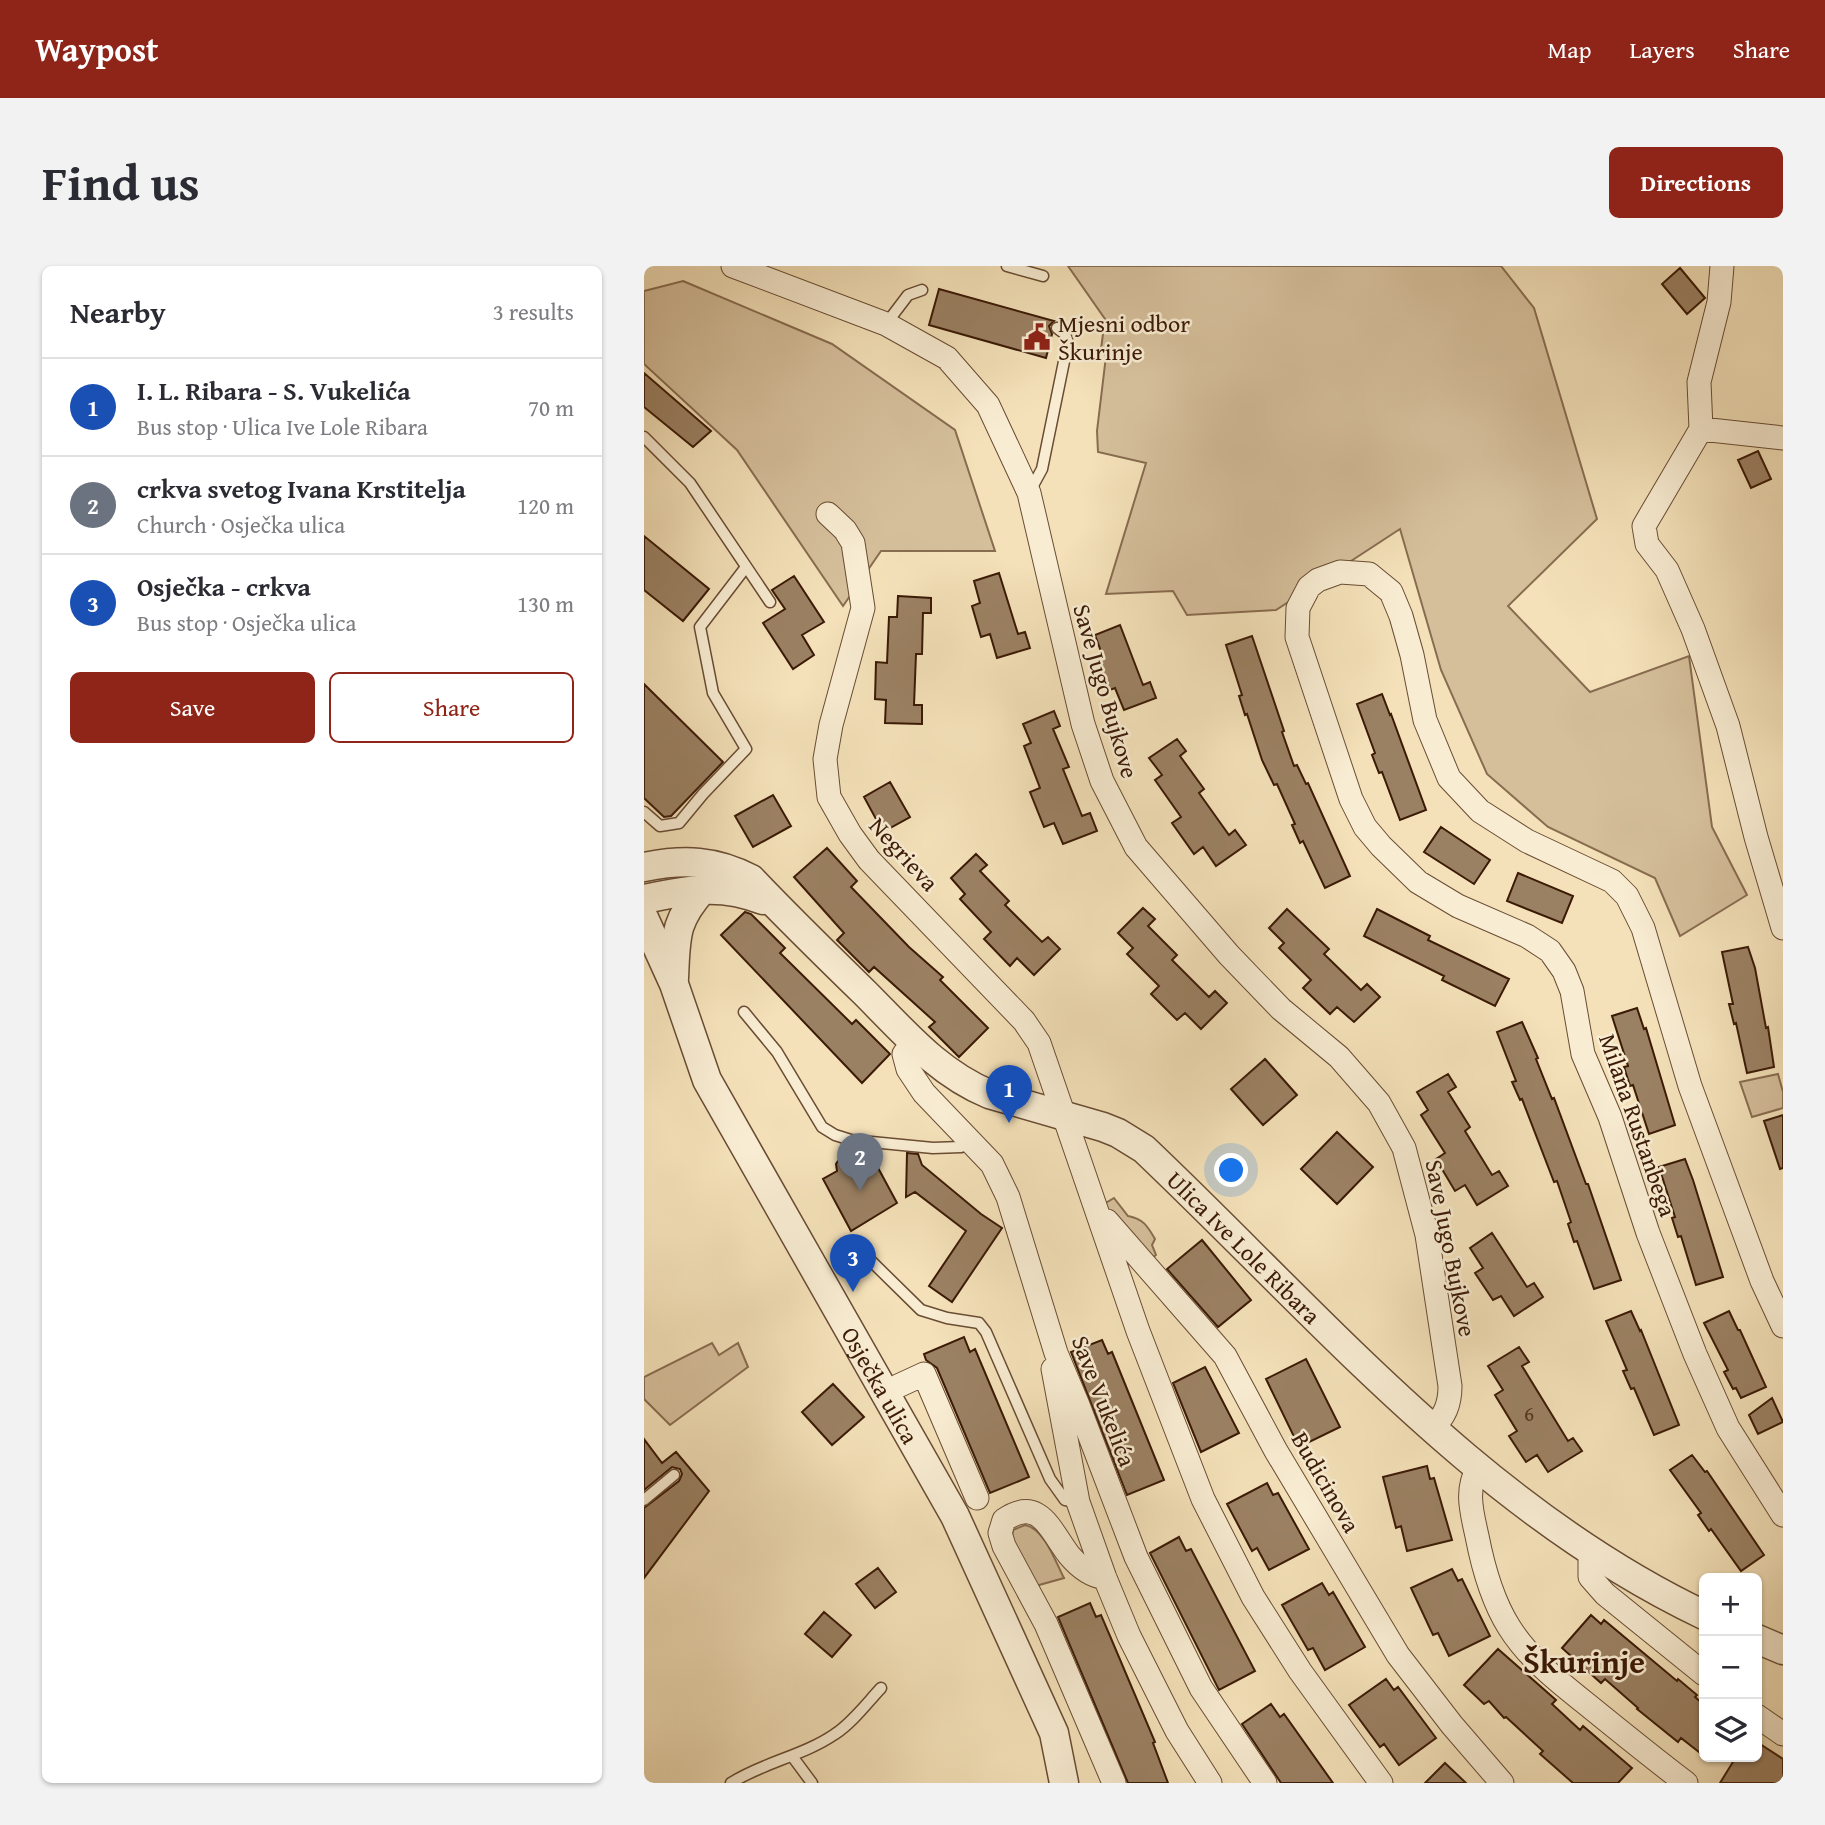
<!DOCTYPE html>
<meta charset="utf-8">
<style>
:root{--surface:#fff;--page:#f2f2f3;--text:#2b2b33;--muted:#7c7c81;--line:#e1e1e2;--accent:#8f2418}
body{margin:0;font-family:"Gentium Book Plus",serif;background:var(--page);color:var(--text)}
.controls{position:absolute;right:21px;bottom:21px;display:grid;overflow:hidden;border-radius:10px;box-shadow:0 2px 5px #0004}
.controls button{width:63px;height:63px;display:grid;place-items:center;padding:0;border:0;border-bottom:2px solid var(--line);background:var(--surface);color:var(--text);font:35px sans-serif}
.you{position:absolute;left:588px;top:905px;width:24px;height:24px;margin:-18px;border:5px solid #fff;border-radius:50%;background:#1a73e8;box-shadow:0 0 0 10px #1a73e833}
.badge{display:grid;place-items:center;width:46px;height:46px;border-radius:50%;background:var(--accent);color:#fff;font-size:23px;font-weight:700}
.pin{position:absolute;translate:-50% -58px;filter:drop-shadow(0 2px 4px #0008)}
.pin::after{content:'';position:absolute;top:37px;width:24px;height:21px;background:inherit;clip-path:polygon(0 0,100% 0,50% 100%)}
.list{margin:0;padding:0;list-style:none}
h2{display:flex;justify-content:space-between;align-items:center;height:91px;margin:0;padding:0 28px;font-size:30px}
h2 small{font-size:23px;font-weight:400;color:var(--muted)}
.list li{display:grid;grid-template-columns:46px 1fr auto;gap:21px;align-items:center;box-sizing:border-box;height:98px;padding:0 28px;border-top:2px solid var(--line)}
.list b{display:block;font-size:26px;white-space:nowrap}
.list p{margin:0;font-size:23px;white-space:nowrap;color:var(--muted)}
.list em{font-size:23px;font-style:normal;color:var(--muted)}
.actions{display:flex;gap:14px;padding:21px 28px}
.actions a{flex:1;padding:16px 0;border:2px solid var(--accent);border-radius:10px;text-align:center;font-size:24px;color:var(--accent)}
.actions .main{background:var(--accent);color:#fff}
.icon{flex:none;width:38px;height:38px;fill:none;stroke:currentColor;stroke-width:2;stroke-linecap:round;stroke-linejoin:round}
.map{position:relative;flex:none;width:1139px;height:1517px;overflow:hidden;border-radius:10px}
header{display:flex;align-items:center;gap:42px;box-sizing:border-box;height:98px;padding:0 35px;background:var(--accent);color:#fff}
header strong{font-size:33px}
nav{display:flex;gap:38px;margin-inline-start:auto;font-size:24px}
.intro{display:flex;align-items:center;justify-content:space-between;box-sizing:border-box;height:168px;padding:0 42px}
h1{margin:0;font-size:49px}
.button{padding:18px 32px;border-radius:10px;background:var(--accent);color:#fff;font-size:24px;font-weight:700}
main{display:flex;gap:42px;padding:0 42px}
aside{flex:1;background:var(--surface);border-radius:10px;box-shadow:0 2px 5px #0004}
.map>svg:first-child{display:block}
.green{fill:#d5bf9b;stroke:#886c50;stroke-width:2}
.building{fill:#9b8163;stroke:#3b1a06;stroke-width:2}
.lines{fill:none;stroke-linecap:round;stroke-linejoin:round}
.service-casing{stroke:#694c33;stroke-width:13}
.minor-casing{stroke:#694c33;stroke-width:25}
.tertiary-casing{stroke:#694c33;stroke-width:31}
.service{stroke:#f8ecd2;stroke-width:10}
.minor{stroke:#f8ecd2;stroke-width:23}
.tertiary{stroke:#f8ecd2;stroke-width:28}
.labels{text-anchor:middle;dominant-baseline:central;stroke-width:5;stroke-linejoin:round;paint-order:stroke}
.number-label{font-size:21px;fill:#53341d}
.poi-label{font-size:24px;fill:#3b1a06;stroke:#f8ecd2;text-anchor:start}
.street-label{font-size:24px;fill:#3b1a06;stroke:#f8ecd2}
.district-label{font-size:32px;font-weight:bold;fill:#3b1a06;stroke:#f8ecd2}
</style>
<header>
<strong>Waypost</strong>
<nav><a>Map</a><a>Layers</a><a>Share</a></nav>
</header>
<div class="intro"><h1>Find us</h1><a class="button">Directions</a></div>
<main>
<aside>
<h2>Nearby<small>3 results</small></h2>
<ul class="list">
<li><span class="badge" style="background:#1a4fb4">1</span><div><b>I. L. Ribara - S. Vukelića</b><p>Bus stop · Ulica Ive Lole Ribara</p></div><em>70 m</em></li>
<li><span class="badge" style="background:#6b7280">2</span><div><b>crkva svetog Ivana Krstitelja</b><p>Church · Osječka ulica</p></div><em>120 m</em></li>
<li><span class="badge" style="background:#1a4fb4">3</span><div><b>Osječka - crkva</b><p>Bus stop · Osječka ulica</p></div><em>130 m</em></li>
</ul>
<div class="actions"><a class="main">Save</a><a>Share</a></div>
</aside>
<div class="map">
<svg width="1139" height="1517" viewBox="0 0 1139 1517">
<rect width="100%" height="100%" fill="#f4e1b9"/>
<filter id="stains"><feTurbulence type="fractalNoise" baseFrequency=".00286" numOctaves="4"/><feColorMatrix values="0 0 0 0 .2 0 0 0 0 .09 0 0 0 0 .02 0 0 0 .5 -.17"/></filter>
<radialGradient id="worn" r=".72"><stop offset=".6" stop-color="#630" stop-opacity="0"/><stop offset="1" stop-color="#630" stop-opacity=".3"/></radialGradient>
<path class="green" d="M 424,0 L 857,0 L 890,42 L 953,253 L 864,340 L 946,426 L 1045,390 L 1068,561 L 1103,629 L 1036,670 L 1011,612 L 904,561 L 843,508 L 797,404 L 756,263 L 632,344 L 543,349 L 529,325 L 462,328 L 502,197 L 454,186 L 453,165 L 462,90 L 457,83 L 461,53 Z
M 39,15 L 188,78 L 311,164 L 351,285 L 237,285 L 199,340 L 93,184 L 0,98 L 0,25 Z
M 1134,808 L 1139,826 L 1139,842 L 1108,851 L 1096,816 Z
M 470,932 L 484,950 C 499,953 503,959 511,973 L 508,979 L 512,989 L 503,996 L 460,938 Z
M 68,1077 L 75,1089 L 94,1077 L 104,1101 L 26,1159 L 0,1133 L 0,1111 Z
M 381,1259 C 400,1262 412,1297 420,1312 L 388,1321 L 368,1270 L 369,1264 Z"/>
<path class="building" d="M 1036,2 L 1061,32 L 1043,48 L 1018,18 Z
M 295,23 L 410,55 L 405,60 L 408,68 L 402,92 L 285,59 Z
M 0,107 L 67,165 L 49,181 L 0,141 Z
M 1114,185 L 1127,213 L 1107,222 L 1094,194 Z
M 0,270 L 65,323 L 39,355 L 0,324 Z
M 355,307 L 374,368 L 381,366 L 386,382 L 353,392 L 346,368 L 337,371 L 328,340 L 336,337 L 330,315 Z
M 150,310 L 180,356 L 158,369 L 170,389 L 149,403 L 119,357 L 141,343 L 128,324 Z
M 254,330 L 287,332 L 287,347 L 279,347 L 278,388 L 272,388 L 270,439 L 278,439 L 278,458 L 241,457 L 242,434 L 231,433 L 232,396 L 243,397 L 245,351 L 253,351 Z
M 476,359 L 499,419 L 506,416 L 512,432 L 480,444 L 471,422 L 463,425 L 451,394 L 459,391 L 451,369 Z
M 608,370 L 640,465 L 638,466 L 650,500 L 653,499 L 662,518 L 664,517 L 706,610 L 681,622 L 659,575 L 656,577 L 648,559 L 651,558 L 633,518 L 630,519 L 618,494 L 603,448 L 601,449 L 595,430 L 598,429 L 582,379 Z
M 0,418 L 79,496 L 27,550 L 20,551 L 0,532 Z
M 738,428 L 746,449 L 747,448 L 782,544 L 756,554 L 738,506 L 735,507 L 728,489 L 731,487 L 713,438 Z
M 410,445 L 416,460 L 409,463 L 425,501 L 419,503 L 438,550 L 446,547 L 453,565 L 419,578 L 410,557 L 400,561 L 386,526 L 396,522 L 380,480 L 387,477 L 379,458 Z
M 533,473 L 542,485 L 536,490 L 560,523 L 555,527 L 585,569 L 591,564 L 602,579 L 572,600 L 559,581 L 550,588 L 528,557 L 537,551 L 511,514 L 518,509 L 505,492 Z
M 246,516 L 266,551 L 239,566 L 220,531 Z
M 129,529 L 147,560 L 109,581 L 91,550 Z
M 797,561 L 846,594 L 830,618 L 780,586 Z
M 183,582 L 213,615 L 207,621 L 265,681 L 299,711 L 296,714 L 344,762 L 315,791 L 285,761 L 291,756 L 230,701 L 225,706 L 193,674 L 200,667 L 150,611 Z
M 332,588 L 343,599 L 336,605 L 365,635 L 361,639 L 398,676 L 404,671 L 416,683 L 390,709 L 373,692 L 366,700 L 340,673 L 347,666 L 316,633 L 321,628 L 307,612 Z
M 874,607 L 929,630 L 918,657 L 863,635 Z
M 499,642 L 511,653 L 504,660 L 533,689 L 528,694 L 565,731 L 571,725 L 583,737 L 557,763 L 541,747 L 533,754 L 507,728 L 515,720 L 483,688 L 489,682 L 474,667 Z
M 643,643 L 685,683 L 680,688 L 717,724 L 723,718 L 736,731 L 710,756 L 693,741 L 686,748 L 659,722 L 667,714 L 635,682 L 640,677 L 625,662 Z
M 733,643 L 786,670 L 784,674 L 865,713 L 851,740 L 798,714 L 800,710 L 720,670 Z
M 101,646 L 107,648 L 141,682 L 136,687 L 208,758 L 212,754 L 246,788 L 218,817 L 77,669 Z
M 1104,681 L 1111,702 L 1122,762 L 1124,761 L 1130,801 L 1103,807 L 1092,757 L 1090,758 L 1085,738 L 1089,738 L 1078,686 Z
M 993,742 L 1000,763 L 1002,762 L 1031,859 L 1005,868 L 989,819 L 986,820 L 980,801 L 984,800 L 968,750 Z
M 878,756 L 894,792 L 892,793 L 908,833 L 910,832 L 942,918 L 944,918 L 977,1014 L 950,1023 L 933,975 L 930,976 L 924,958 L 927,956 L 913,915 L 910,916 L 878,833 L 876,834 L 868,816 L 872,815 L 853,766 Z
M 621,793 L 653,829 L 619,859 L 587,823 Z
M 804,808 L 812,821 L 804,826 L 826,861 L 821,865 L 848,909 L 855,905 L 864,920 L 833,939 L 821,919 L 811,925 L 792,893 L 801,887 L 777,849 L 784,844 L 773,826 Z
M 1139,849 L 1139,902 L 1136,903 L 1120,855 Z
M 693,866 L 729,901 L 693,938 L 657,903 Z
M 226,887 L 253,937 L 207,965 L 179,913 L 193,905 L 192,898 L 196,892 L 203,889 L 221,890 Z
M 263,887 L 274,888 L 278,899 L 337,948 L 358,962 L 308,1036 L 285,1020 L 322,965 L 271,926 L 262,931 Z
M 1041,893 L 1049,914 L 1079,1011 L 1052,1019 L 1037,970 L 1034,971 L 1028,952 L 1031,951 L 1015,901 Z
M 848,967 L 883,1021 L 890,1017 L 899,1031 L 870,1050 L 857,1030 L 849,1034 L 831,1007 L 839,1002 L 826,982 Z
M 558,974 L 607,1034 L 574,1061 L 523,1003 Z
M 987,1045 L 996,1065 L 997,1064 L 1035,1159 L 1010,1169 L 990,1122 L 987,1123 L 979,1105 L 983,1104 L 962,1055 Z
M 1085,1045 L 1094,1064 L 1096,1064 L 1122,1121 L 1097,1132 L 1092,1122 L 1089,1123 L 1080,1106 L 1084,1104 L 1060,1057 Z
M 320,1071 L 326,1086 L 331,1083 L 385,1211 L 346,1227 L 293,1102 L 282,1094 L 280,1088 Z
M 458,1074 L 464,1088 L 468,1086 L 520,1214 L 483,1229 L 427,1086 Z
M 875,1081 L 885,1096 L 878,1100 L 924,1175 L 929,1172 L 938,1185 L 904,1206 L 893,1189 L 882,1196 L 865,1170 L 873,1165 L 851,1129 L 859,1124 L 844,1100 Z
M 662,1093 L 696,1161 L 655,1181 L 622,1113 Z
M 561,1101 L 595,1167 L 557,1186 L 529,1117 Z
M 189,1118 L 220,1151 L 188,1179 L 158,1146 Z
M 1128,1132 L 1139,1156 L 1114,1168 L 1105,1149 Z
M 0,1173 L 18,1197 L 32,1186 L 65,1225 L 0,1312 L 0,1242 L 35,1215 L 38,1208 L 36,1203 L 28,1201 L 0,1224 Z
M 1048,1189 L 1061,1206 L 1063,1205 L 1120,1289 L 1097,1305 L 1067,1263 L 1065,1265 L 1054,1249 L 1057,1247 L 1026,1204 Z
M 783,1200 L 786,1213 L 790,1212 L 808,1274 L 763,1285 L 757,1260 L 752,1262 L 739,1211 Z
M 623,1217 L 629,1229 L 634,1227 L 665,1283 L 625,1304 L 613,1282 L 608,1285 L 583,1238 Z
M 535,1271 L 542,1285 L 547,1283 L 611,1405 L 575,1424 L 506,1287 Z
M 234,1302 L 252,1326 L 231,1342 L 212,1318 Z
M 808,1303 L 814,1315 L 818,1313 L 846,1370 L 805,1390 L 794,1367 L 789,1369 L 767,1322 Z
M 678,1317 L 685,1329 L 689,1326 L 721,1381 L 681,1404 L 669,1382 L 664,1384 L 638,1339 Z
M 446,1337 L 452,1351 L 457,1349 L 466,1370 L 511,1476 L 509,1477 L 524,1517 L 484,1517 L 414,1351 Z
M 180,1346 L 207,1369 L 188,1391 L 161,1368 Z
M 947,1349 L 957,1358 L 960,1354 L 1033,1415 L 1034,1413 L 1053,1429 L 1051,1431 L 1060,1439 L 1060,1490 L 1037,1472 L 1034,1476 L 993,1443 L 994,1442 L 961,1413 L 957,1417 L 918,1382 Z
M 854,1383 L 912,1434 L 908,1438 L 936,1464 L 939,1460 L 988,1502 L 974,1517 L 929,1517 L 896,1488 L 899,1485 L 862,1451 L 860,1452 L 845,1435 L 840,1438 L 820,1419 Z
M 742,1413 L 750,1424 L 754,1421 L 792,1472 L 755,1499 L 740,1478 L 736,1481 L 705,1439 Z
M 627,1438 L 636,1451 L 640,1448 L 689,1517 L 637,1517 L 598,1458 Z
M 1113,1476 L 1139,1493 L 1139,1517 L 1076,1517 L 1092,1491 L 1113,1491 Z
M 801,1497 L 822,1517 L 781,1517 Z"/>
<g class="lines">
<defs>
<path id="service" d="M 363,0 L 399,10
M 242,58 L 264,29 L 278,24
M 0,171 L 46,217 L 126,336
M 386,225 L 398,203 L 424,76 L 421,68 L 413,62
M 0,546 L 16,560 L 35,557 L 59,528 L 102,483 L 69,427 L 56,361 L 102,301
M 100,746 L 133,786 L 178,861 L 191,869 L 207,874 L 289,882 L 317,881 L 328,876
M 221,989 L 277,1044 L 303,1052 L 335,1057 L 342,1066 L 406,1213 L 421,1234 L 434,1236
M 0,1234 L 30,1209
M 148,1490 L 168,1517
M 87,1517 C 120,1496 159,1490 191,1468 C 208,1457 223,1437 237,1422"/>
<path id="minor" d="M 89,0 L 242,58 L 303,92 L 344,139 L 385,227 L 439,458 L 458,515 L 492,581 L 585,689 L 637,743 L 695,791 L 735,837 L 760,882 L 783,969 L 806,1120 C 806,1138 801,1151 787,1163
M 1057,163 L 1055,116 L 1075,36 L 1078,0
M 1139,172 L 1057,163 L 1000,260 L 1003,278 L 1023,304 L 1049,363 L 1084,460 L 1112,571 L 1139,662
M 184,248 L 201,264 L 209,277 L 219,342 L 187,459 L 181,493 L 185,531 L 206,568 L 225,594 L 380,755 L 395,777 L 494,1065 L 559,1233 L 609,1331 L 656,1405 L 737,1517
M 269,777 L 260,788 L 264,803 L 280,827 L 348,898 L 364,931 L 412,1087 L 434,1139 L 492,1291 L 557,1422 L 621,1517
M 463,955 L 581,1090 L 632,1185 L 754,1389 L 808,1459 L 858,1517
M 1139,1060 L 1118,1015 L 1046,820 L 999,662 L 983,630 L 968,615 L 883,575 L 836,545 L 805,512 L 781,454 L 768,389 L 757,350 L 747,326 L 725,308 L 696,306 L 674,314 L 665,321 L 654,342 L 653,371 L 707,533 L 721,561 L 737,580 L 774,616 L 814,640 L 883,670 L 906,685 L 920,705 L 928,725 L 939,788 L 966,851 L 1004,967 L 1051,1088 L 1084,1162 L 1139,1249
M 409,1103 L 434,1236 L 461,1312 L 485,1370 L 533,1465 L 566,1517
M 254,1120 L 280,1108 L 333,1232
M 834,1202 C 821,1224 828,1247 833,1270 C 839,1301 848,1334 865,1361 C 885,1393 915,1416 945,1440 C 977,1466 1009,1492 1042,1517
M 951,1287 L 946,1294 L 946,1311 L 961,1328 L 1060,1408
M 461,1312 C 447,1310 435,1301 425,1289 C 407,1266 396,1229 360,1254 L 356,1267 L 360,1280 L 402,1358 L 470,1517
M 1113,1450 L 1139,1468"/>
<g id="tertiary">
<path id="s1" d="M 0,601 C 40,593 71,594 107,613 C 144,652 183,690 221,727 C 260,766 294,807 345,828 L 459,861 L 474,867 L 500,883 C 676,1050 837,1243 1060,1349"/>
<path d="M 0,633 C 44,624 76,617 119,634"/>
<path id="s2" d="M 0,652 L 30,718 L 63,814 L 311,1250 L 410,1467 L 420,1517"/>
<path d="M 30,712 C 32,671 30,655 59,623"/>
<path d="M 1113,1373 L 1139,1384"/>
</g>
</defs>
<use href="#service" class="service-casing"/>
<use href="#minor" class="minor-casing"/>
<use href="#tertiary" class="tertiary-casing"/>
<use href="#service" class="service"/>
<use href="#minor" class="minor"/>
<use href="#tertiary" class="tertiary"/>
</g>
<defs>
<symbol id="civic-bare" viewBox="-9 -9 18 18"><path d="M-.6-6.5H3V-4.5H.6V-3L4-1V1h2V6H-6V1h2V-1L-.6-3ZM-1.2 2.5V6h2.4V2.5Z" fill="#8f2418" stroke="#f8ecd2" stroke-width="2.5" paint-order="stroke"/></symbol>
</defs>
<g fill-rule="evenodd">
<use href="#civic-bare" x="374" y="52" width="38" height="38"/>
</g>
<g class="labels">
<g class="number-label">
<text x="885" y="1147">6</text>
</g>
<g class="poi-label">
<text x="414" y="57">Mjesni odbor<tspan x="414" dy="28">Škurinje</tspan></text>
</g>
<g class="street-label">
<text transform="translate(462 425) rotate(74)">Save Jugo Bujkove</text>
<text transform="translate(260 588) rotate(48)">Negrieva</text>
<text transform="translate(994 859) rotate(71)">Milana Rustanbega</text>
<text stroke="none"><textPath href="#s1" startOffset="738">Ulica Ive Lole Ribara</textPath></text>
<text transform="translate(807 982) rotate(79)">Save Jugo Bujkove</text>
<text stroke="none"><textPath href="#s2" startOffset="525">Osječka ulica</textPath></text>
<text transform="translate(460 1135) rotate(69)">Save Vukelića</text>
<text transform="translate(682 1216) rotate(60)">Budicinova</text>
</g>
<g class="district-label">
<text x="940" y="1395">Škurinje</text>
</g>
</g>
<rect width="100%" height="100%" filter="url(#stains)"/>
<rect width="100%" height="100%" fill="url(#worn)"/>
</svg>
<div class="controls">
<button>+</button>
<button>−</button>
<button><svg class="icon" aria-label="layers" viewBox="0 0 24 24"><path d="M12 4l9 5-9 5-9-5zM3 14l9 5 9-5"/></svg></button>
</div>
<div class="you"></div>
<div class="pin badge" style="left:365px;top:857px;background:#1a4fb4">1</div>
<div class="pin badge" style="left:216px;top:925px;background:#6b7280">2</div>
<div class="pin badge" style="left:209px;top:1026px;background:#1a4fb4">3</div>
</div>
</main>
